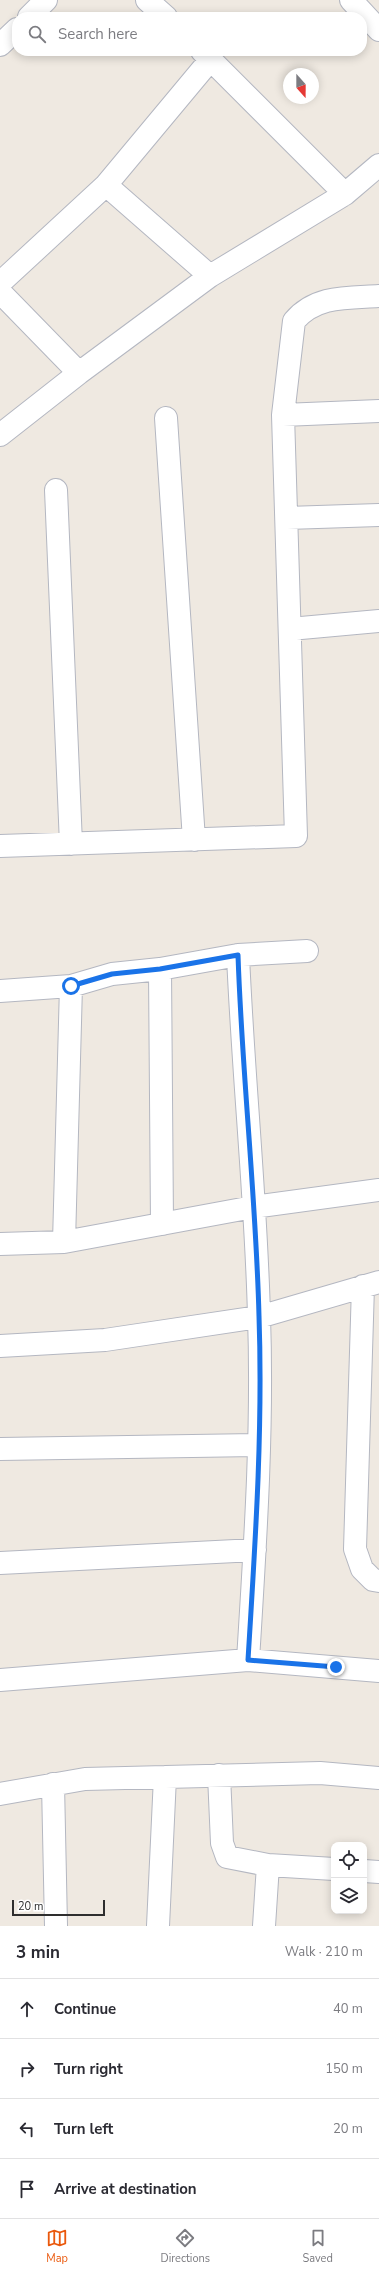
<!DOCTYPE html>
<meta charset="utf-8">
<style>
:root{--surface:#fff;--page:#f7f7f7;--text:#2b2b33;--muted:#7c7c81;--line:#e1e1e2;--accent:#ea580c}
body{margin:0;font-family:"Nunito Sans",sans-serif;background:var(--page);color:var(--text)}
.controls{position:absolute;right:12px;bottom:12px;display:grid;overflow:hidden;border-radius:8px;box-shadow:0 2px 10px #0003}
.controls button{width:36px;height:36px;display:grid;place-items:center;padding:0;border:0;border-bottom:1px solid var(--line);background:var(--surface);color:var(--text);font:20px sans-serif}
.compass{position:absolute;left:283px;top:68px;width:36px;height:36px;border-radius:50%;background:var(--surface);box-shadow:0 2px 10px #0003;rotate:159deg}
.scale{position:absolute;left:12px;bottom:10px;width:93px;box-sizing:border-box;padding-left:4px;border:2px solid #2e2e2e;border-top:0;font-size:11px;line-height:14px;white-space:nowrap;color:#2e2e2e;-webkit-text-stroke:3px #fff;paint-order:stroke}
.stop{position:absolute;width:12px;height:12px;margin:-9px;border:3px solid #1a73e8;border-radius:50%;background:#fff}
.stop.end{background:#1a73e8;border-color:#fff;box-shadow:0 1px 4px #0008}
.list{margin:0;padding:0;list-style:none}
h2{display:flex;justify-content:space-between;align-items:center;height:52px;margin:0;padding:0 16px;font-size:17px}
h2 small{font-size:13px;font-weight:400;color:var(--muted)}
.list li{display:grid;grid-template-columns:26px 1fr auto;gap:12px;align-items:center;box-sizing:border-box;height:60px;padding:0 16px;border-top:1px solid var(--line)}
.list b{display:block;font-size:15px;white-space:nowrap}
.list em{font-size:13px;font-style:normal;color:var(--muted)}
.icon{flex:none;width:22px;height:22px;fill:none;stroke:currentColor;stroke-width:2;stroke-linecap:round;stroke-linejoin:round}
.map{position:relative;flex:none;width:379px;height:1926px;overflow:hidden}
.search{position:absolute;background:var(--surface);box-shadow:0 2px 10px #0003;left:12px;right:12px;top:12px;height:44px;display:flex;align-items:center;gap:10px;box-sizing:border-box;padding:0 14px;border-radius:16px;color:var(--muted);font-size:15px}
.sheet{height:292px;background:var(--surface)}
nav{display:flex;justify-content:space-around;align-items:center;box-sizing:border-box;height:56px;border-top:1px solid var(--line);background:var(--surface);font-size:11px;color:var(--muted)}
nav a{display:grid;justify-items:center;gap:2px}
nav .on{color:var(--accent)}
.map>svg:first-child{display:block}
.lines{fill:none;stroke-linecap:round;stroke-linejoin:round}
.street-casing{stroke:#b4b7c1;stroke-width:24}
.street{stroke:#fff;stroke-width:22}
.route{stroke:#1a73e8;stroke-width:5}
</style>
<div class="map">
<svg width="379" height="1926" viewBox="0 0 379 1926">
<rect width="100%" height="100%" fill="#efe9e1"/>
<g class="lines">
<defs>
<path id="street" d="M 147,0 L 166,17
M 351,0 L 379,30
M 29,17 L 46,0
M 0,45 L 17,29
M 202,51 L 345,194
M 106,185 L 210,276
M 0,283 L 106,185 L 211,59
M 0,292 L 79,373
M 283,415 L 379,411
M 166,418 L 194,840
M 0,435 L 79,373 L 210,276 L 345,194 L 379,165
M 56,490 L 71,844
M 287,518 L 379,515
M 290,629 L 379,621
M 0,846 L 296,836 L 283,415 L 294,321 C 316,295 348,298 379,296
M 238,955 C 243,1075 256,1196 259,1316 C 263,1431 255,1546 248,1660
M 160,969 L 162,1224
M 0,991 L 71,986 L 112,974 L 160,969 L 238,955 L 307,951
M 64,1242 L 71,986
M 0,1244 L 64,1242 L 253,1207 L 379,1190
M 363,1286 L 355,1549 L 362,1569 L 373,1580 L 379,1581
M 0,1346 L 105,1340 L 259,1317 L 379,1282
M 0,1449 L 259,1445
M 0,1563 L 255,1550
M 0,1680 L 248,1660 L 379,1671
M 219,1775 L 222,1843 L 227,1857 L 268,1865 L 334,1869
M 53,1784 L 56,1926
M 0,1794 L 85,1779 L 320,1773 L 379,1778
M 364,1871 L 379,1872
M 158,1926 L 165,1777
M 264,1926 L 268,1865"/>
</defs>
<use href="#street" class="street-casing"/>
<use href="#street" class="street"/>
</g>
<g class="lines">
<path class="route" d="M 71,986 L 112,974 L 160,969 L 238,955 C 242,1075 256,1196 259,1316 C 263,1431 255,1546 248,1660 L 336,1667"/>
</g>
</svg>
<div class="controls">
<button><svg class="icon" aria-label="locate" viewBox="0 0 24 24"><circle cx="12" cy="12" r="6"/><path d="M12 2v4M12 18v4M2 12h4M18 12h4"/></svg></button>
<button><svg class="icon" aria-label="layers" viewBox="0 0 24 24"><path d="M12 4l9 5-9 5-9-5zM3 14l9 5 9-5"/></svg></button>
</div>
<svg class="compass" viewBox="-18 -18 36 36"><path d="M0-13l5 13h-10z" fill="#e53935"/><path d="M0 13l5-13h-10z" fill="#7c7c81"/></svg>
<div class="scale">20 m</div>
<div class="stop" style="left:71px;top:986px"></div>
<div class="stop end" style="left:336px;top:1667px"></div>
<div class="search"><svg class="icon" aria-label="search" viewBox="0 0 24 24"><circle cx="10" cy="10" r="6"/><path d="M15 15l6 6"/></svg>Search here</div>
</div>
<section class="sheet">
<h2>3 min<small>Walk · 210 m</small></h2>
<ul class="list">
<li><svg class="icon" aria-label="ahead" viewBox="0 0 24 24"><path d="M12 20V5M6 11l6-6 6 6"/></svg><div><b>Continue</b></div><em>40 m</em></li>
<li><svg class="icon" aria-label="right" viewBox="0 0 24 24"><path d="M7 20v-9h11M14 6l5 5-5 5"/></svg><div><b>Turn right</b></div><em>150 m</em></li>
<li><svg class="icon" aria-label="left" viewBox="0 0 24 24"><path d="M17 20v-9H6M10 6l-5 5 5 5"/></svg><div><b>Turn left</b></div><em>20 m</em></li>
<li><svg class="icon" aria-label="arrive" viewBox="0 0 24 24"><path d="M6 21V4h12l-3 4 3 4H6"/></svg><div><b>Arrive at destination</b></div></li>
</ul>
</section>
<nav>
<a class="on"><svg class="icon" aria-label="map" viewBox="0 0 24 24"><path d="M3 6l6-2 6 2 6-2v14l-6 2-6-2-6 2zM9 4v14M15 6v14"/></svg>Map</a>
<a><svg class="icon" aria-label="directions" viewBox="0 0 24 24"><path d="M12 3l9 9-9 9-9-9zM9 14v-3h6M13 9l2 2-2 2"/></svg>Directions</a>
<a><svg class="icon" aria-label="saved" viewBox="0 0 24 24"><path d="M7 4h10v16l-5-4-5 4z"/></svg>Saved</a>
</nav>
